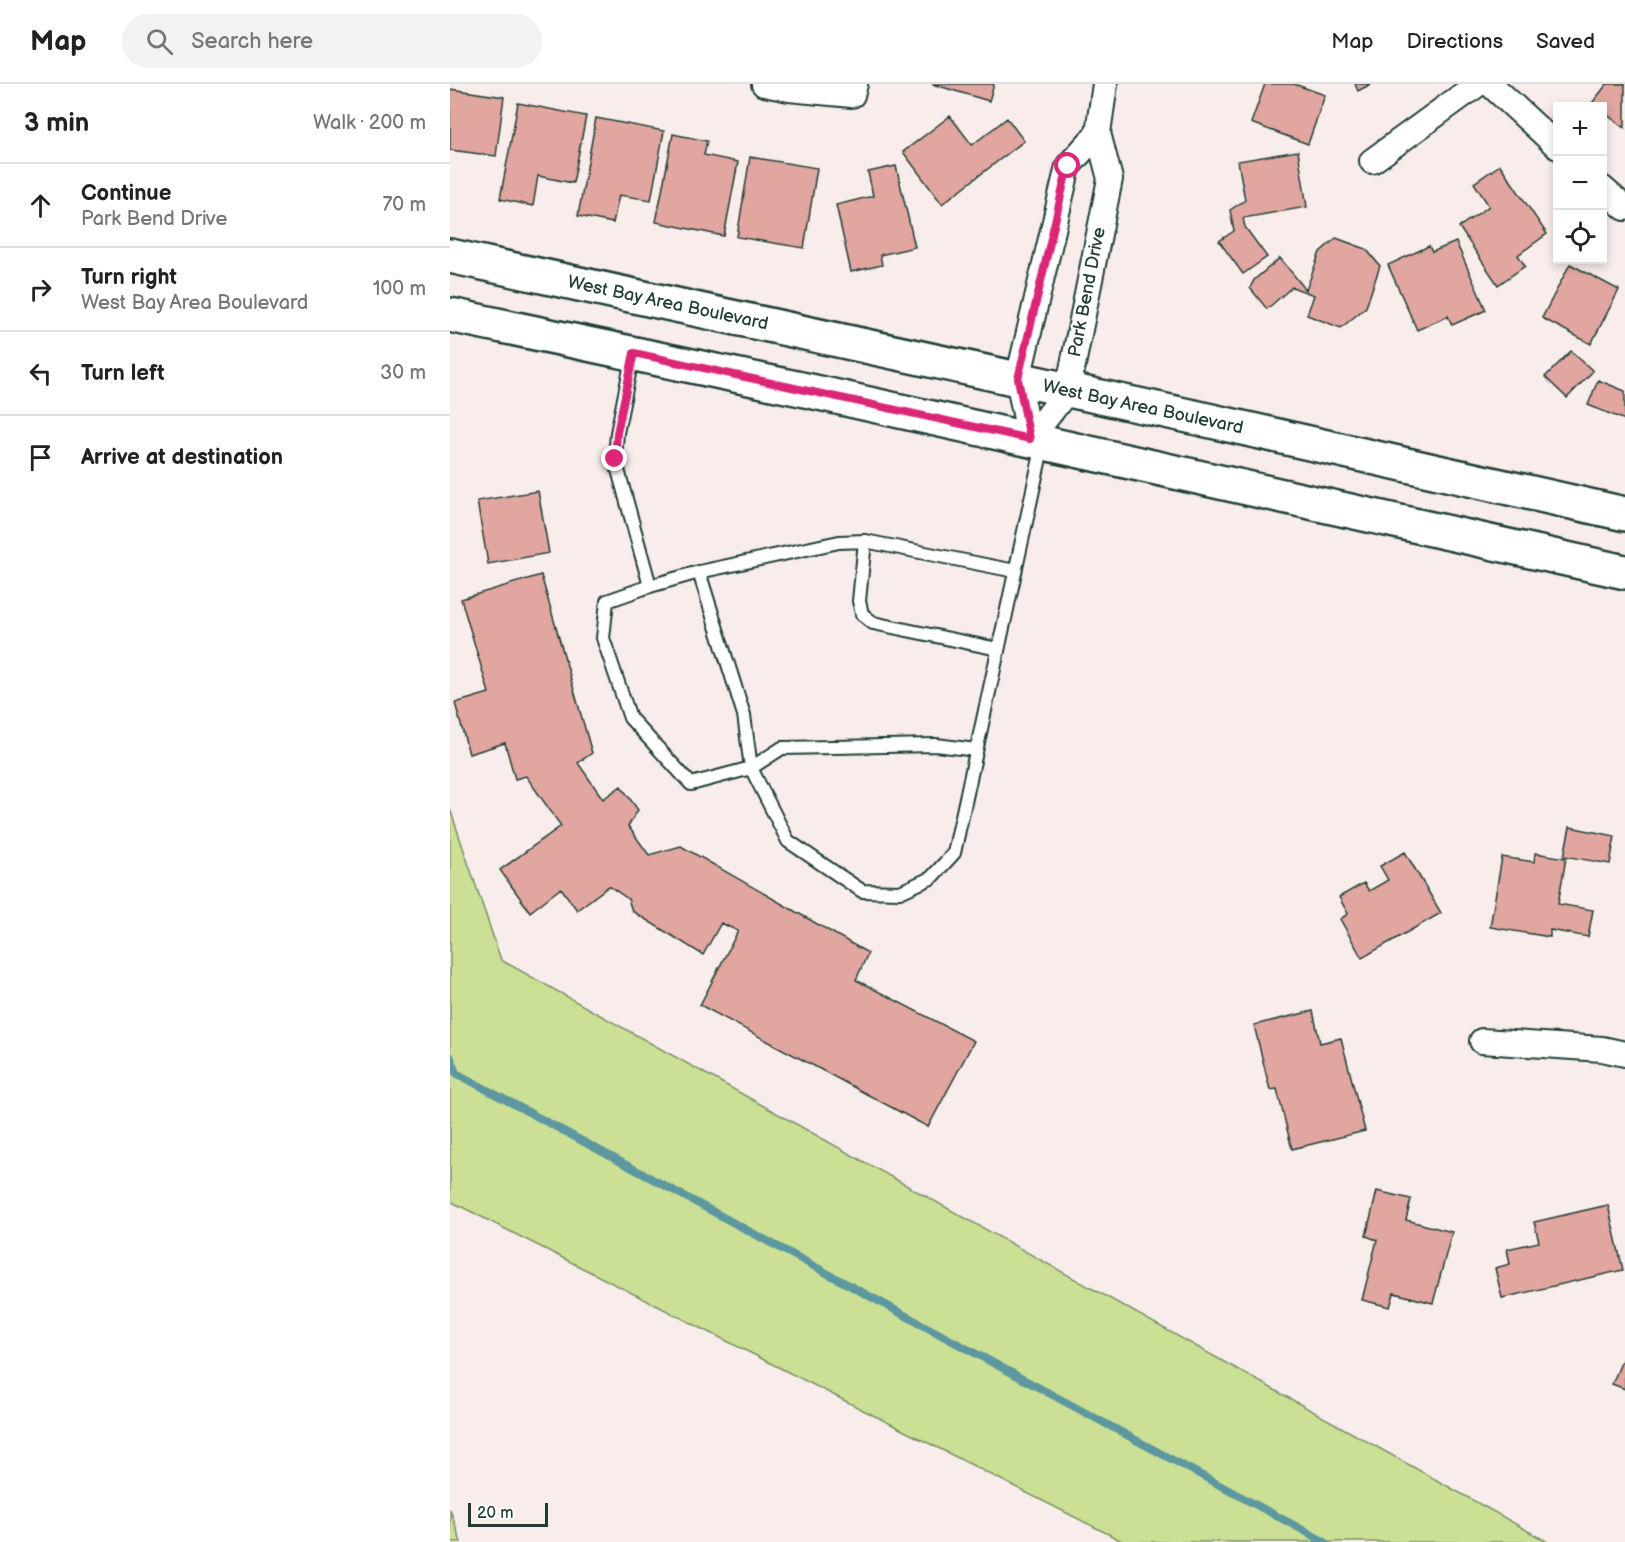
<!DOCTYPE html>
<meta charset="utf-8">
<style>
:root{--surface:#fff;--page:#f2f2f2;--text:#222;--muted:#767676;--line:#e0e0e0}
body{margin:0;font-family:"Balsamiq Sans",sans-serif;background:var(--page);color:var(--text)}
.controls{position:absolute;right:18px;top:18px;display:grid;overflow:hidden;border-radius:0px;box-shadow:0 3px 9px #0003}
.controls button{width:54px;height:54px;display:grid;place-items:center;padding:0;border:0;border-bottom:2px solid var(--line);background:var(--surface);color:var(--text);font:30px sans-serif}
.scale{position:absolute;left:18px;bottom:15px;width:80px;box-sizing:border-box;padding-left:6px;border:3px solid #1f3d34;border-top:0;font-size:16px;line-height:21px;white-space:nowrap;color:#1f3d34;-webkit-text-stroke:4px #fff;paint-order:stroke}
.stop{position:absolute;width:18px;height:18px;margin:-14px;border:4px solid #db2777;border-radius:50%;background:#fff}
.stop.end{background:#db2777;border-color:#fff;box-shadow:0 2px 6px #0008}
.list{margin:0;padding:0;list-style:none}
h2{display:flex;justify-content:space-between;align-items:center;height:78px;margin:0;padding:0 24px;font-size:26px}
h2 small{font-size:20px;font-weight:400;color:var(--muted)}
.list li{display:grid;grid-template-columns:39px 1fr auto;gap:18px;align-items:center;box-sizing:border-box;height:84px;padding:0 24px;border-top:2px solid var(--line)}
.list b{display:block;font-size:22px;white-space:nowrap}
.list p{margin:0;font-size:20px;white-space:nowrap;color:var(--muted)}
.list em{font-size:20px;font-style:normal;color:var(--muted)}
.icon{flex:none;width:33px;height:33px;fill:none;stroke:currentColor;stroke-width:2;stroke-linecap:round;stroke-linejoin:round}
.map{position:relative;flex:none;width:1175px;height:1458px;overflow:hidden}
header{display:flex;align-items:center;gap:36px;box-sizing:border-box;height:84px;padding:0 30px;background:var(--surface);border-bottom:2px solid var(--line)}
header strong{font-size:28px}
nav{display:flex;gap:33px;margin-inline-start:auto;font-size:21px}
.search{width:420px;height:54px;background:var(--page);display:flex;align-items:center;gap:15px;box-sizing:border-box;padding:0 21px;border-radius:33px;color:var(--muted);font-size:22px}
main{display:flex}
aside{flex:1;background:var(--surface)}
.map>svg:first-child{display:block}
.green{fill:#cbe095;stroke:#758e64;stroke-width:1.5}
.lines{fill:none;stroke-linecap:round;stroke-linejoin:round}
.stream{stroke:#5d979f;stroke-width:8}
.building{fill:#e0a69f;stroke:#1f3d34;stroke-width:1.5}
.lane-casing{stroke:#1f3d34;stroke-width:16}
.street-casing{stroke:#1f3d34;stroke-width:28}
.secondary-casing{stroke:#1f3d34;stroke-width:38}
.lane{stroke:#fff;stroke-width:12}
.street{stroke:#fff;stroke-width:24}
.secondary{stroke:#fff;stroke-width:33}
.route{stroke:#db2777;stroke-width:8}
.labels{text-anchor:middle;dominant-baseline:central;stroke-width:4.5;stroke-linejoin:round;paint-order:stroke}
.street-label{font-size:18px;fill:#1f3d34;stroke:#fff}
</style>
<header>
<strong>Map</strong>
<div class="search"><svg class="icon" aria-label="search" viewBox="0 0 24 24"><circle cx="10" cy="10" r="6"/><path d="M15 15l6 6"/></svg>Search here</div>
<nav><a>Map</a><a>Directions</a><a>Saved</a></nav>
</header>
<main>
<aside>
<h2>3 min<small>Walk · 200 m</small></h2>
<ul class="list">
<li><svg class="icon" aria-label="ahead" viewBox="0 0 24 24"><path d="M12 20V5M6 11l6-6 6 6"/></svg><div><b>Continue</b><p>Park Bend Drive</p></div><em>70 m</em></li>
<li><svg class="icon" aria-label="right" viewBox="0 0 24 24"><path d="M7 20v-9h11M14 6l5 5-5 5"/></svg><div><b>Turn right</b><p>West Bay Area Boulevard</p></div><em>100 m</em></li>
<li><svg class="icon" aria-label="left" viewBox="0 0 24 24"><path d="M17 20v-9H6M10 6l-5 5 5 5"/></svg><div><b>Turn left</b></div><em>30 m</em></li>
<li><svg class="icon" aria-label="arrive" viewBox="0 0 24 24"><path d="M6 21V4h12l-3 4 3 4H6"/></svg><div><b>Arrive at destination</b></div></li>
</ul>
</aside>
<div class="map">
<svg width="1175" height="1458" viewBox="0 0 1175 1458">
<rect width="100%" height="100%" fill="#f9edec"/>
<filter id="ink" filterUnits="userSpaceOnUse"><feTurbulence type="fractalNoise" baseFrequency=".0167" numOctaves="2"/><feDisplacementMap in="SourceGraphic" scale="12" xChannelSelector="R" yChannelSelector="G"/><feConvolveMatrix kernelMatrix="1 2 1 2 8 2 1 2 1" color-interpolation-filters="sRGB"/></filter>
<g filter="url(#ink)">
<path class="green" d="M 0,725 L 51,876 L 1098,1458 L 674,1458 L 0,1117 Z
M 0,1425 L 11,1458 L 0,1458 Z"/>
<g class="lines">
<path class="stream" d="M 0,972 L 6,989 L 875,1458"/>
</g>
<path class="building" d="M 482,0 L 544,0 L 539,17 Z
M 815,0 L 844,0 L 875,11 L 858,60 L 801,39 Z
M 905,0 L 921,0 L 908,7 Z
M 1157,0 L 1175,0 L 1175,44 L 1152,27 L 1152,22 L 1146,22 L 1142,19 Z
M 0,5 L 54,13 L 46,72 L 0,66 Z
M 68,19 L 136,32 L 123,99 L 88,92 L 83,122 L 50,115 Z
M 500,32 L 522,61 L 557,34 L 574,57 L 492,120 L 453,68 Z
M 146,34 L 214,47 L 201,116 L 169,111 L 163,139 L 128,132 Z
M 223,50 L 257,57 L 254,71 L 288,78 L 274,152 L 206,138 Z
M 848,67 L 857,123 L 793,134 L 795,143 L 817,173 L 793,190 L 769,157 L 784,147 L 780,126 L 795,116 L 788,77 Z
M 300,73 L 367,84 L 354,164 L 287,153 Z
M 1050,81 L 1097,150 L 1068,171 L 1075,182 L 1048,201 L 1009,143 L 1039,122 L 1024,99 Z
M 446,82 L 465,163 L 430,171 L 432,181 L 401,188 L 386,121 L 423,112 L 418,88 Z
M 886,154 L 916,165 L 930,182 L 916,223 L 891,244 L 857,231 L 864,211 L 842,203 L 817,225 L 800,204 L 804,196 L 830,174 L 856,206 L 870,168 Z
M 1006,158 L 1036,226 L 1002,241 L 998,232 L 967,246 L 938,181 L 979,162 L 982,168 Z
M 1120,180 L 1169,206 L 1141,260 L 1092,234 Z
M 1121,267 L 1143,287 L 1117,314 L 1095,293 Z
M 1148,296 L 1175,307 L 1175,336 L 1138,321 Z
M 88,407 L 99,469 L 38,480 L 27,417 Z
M 91,491 L 142,669 L 128,679 L 153,715 L 171,702 L 188,726 L 178,742 L 199,771 L 231,762 L 418,869 L 406,896 L 524,957 L 478,1043 L 250,921 L 288,847 L 271,839 L 253,871 L 182,827 L 178,815 L 159,802 L 127,826 L 111,804 L 80,828 L 50,786 L 111,742 L 76,692 L 65,695 L 55,659 L 19,670 L 5,619 L 39,609 L 11,515 Z
M 1120,743 L 1165,752 L 1160,780 L 1114,772 Z
M 955,768 L 991,829 L 912,874 L 890,835 L 898,830 L 889,813 L 914,799 L 919,807 L 938,796 L 930,782 Z
M 1085,769 L 1116,774 L 1108,820 L 1143,826 L 1138,853 L 1100,846 L 1100,853 L 1040,843 L 1052,773 L 1084,778 Z
M 863,927 L 870,959 L 891,954 L 915,1047 L 842,1065 L 827,1005 L 820,1006 L 804,941 Z
M 927,1107 L 961,1115 L 956,1136 L 1002,1148 L 983,1219 L 944,1209 L 940,1223 L 912,1216 L 927,1156 L 916,1152 Z
M 1158,1121 L 1173,1186 L 1052,1214 L 1045,1184 L 1060,1180 L 1057,1165 L 1089,1158 L 1084,1138 Z
M 1175,1269 L 1175,1305 L 1162,1300 Z"/>
<g class="lines">
<defs>
<path id="lane" d="M 183,270 L 167,349 L 165,375 L 200,502 L 157,517 L 153,554 L 180,634 L 241,700 L 301,684 L 338,757 L 412,807 L 450,808 L 481,794 L 504,769 L 593,360
M 415,457 L 409,517 L 412,530 L 423,539 L 548,565
M 249,488 L 294,631 L 301,684 L 332,664 L 486,661 L 526,666
M 200,502 L 249,488 L 389,458 L 415,457 L 565,487"/>
<path id="street" d="M 314,0 L 339,5 L 402,11 L 405,0
M 1040,0 L 1108,63
M 922,77 L 1028,0
M 1152,104 L 1175,124
M 580,355 L 618,306 L 660,95 L 648,49 L 655,0
M 580,355 L 568,295 L 618,82 L 648,49
M 1032,957 L 1152,965 L 1175,970"/>
<path id="secondary" d="M 0,172 L 748,334 L 1175,430
M 0,231 L 351,305 L 1175,488"/>
</defs>
<use href="#lane" class="lane-casing"/>
<use href="#street" class="street-casing"/>
<use href="#secondary" class="secondary-casing"/>
<use href="#lane" class="lane"/>
<use href="#street" class="street"/>
<use href="#secondary" class="secondary"/>
</g>
</g>
<g class="lines" filter="url(#ink)">
<path class="route" d="M 165,375 L 167,349 L 184,269 L 580,355 L 568,295 L 618,82"/>
</g>
<g class="labels">
<g class="street-label">
<text transform="translate(637 208) rotate(-79)">Park Bend Drive</text>
<text transform="translate(218 219) rotate(12)">West Bay Area Boulevard</text>
<text transform="translate(693 323) rotate(12)">West Bay Area Boulevard</text>
</g>
</g>
</svg>
<div class="controls">
<button>+</button>
<button>−</button>
<button><svg class="icon" aria-label="locate" viewBox="0 0 24 24"><circle cx="12" cy="12" r="6"/><path d="M12 2v4M12 18v4M2 12h4M18 12h4"/></svg></button>
</div>
<div class="scale">20 m</div>
<div class="stop" style="left:618px;top:82px"></div>
<div class="stop end" style="left:165px;top:375px"></div>
</div>
</main>
